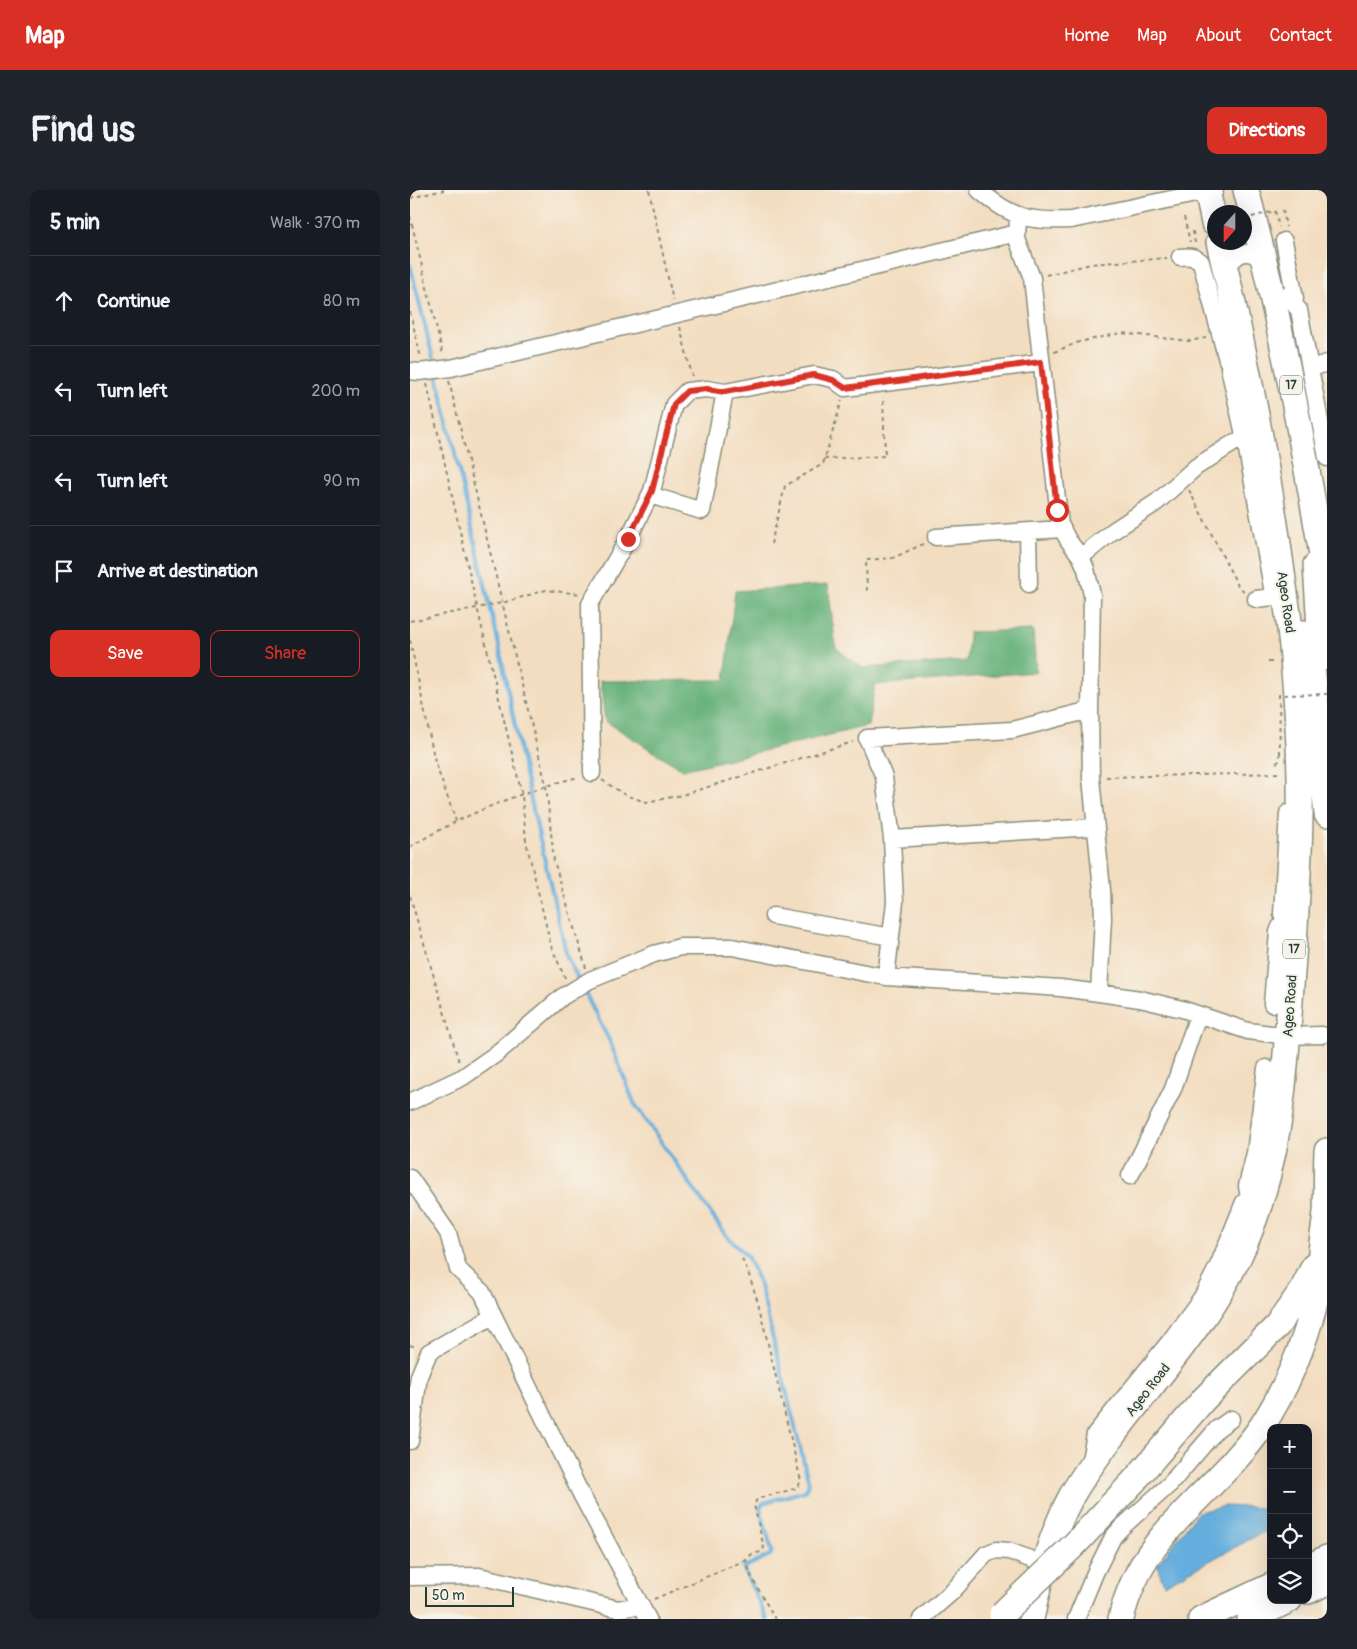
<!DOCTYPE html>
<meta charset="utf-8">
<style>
:root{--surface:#171b24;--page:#20242c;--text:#f1f3f6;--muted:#9ea1a6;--line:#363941;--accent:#d93025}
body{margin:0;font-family:Pangolin,sans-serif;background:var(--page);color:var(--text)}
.controls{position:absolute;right:15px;bottom:15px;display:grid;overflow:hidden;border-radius:10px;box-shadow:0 5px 20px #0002}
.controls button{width:45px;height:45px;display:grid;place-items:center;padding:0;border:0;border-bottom:1px solid var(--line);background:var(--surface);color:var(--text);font:25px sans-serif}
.compass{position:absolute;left:797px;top:15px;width:45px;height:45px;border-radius:50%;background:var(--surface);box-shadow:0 5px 20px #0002;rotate:201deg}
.scale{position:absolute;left:15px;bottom:12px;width:89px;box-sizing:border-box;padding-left:5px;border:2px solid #1f3d34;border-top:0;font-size:14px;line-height:18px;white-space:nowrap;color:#1f3d34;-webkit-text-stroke:4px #f7f3e8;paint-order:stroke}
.stop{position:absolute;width:15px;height:15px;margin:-11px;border:4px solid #d93025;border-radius:50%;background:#fff}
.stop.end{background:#d93025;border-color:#fff;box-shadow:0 1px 5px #0008}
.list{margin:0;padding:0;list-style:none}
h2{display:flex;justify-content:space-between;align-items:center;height:65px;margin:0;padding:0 20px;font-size:21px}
h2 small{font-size:16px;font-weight:400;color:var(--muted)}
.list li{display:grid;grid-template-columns:32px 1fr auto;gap:15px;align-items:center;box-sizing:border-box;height:90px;padding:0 20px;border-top:1px solid var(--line)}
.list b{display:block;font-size:19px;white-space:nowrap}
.list em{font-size:16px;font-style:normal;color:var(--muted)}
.actions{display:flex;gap:10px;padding:15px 20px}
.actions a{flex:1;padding:11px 0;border:1px solid var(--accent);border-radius:10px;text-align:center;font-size:18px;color:var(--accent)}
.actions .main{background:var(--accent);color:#fff}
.icon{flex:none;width:28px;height:28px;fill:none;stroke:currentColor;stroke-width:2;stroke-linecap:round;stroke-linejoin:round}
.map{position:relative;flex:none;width:917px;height:1429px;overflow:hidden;border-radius:10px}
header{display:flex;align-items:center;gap:30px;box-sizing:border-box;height:70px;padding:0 25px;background:var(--accent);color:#fff}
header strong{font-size:24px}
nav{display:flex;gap:28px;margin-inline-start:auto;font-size:18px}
.intro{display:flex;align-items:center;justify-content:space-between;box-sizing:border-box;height:120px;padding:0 30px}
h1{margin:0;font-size:35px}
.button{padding:12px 22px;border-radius:10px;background:var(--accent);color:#fff;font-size:18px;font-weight:700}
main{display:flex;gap:30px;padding:0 30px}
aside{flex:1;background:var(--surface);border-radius:10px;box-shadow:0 5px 20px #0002}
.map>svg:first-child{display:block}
.forest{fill:#63b078;stroke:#417656}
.water{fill:#65aedd;stroke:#427688}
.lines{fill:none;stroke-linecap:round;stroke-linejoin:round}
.stream{stroke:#65aedd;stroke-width:4}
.minor-casing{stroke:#898d7a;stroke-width:19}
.highway-casing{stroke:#898d7a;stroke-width:28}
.path{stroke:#898d7a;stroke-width:2;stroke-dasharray:4 4;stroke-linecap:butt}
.minor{stroke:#fff;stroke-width:16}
.highway{stroke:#fff;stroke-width:25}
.highway-bridge-casing{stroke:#898d7a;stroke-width:28;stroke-linecap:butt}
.path-bridge{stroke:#898d7a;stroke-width:2;stroke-dasharray:4 4;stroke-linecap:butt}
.highway-bridge{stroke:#fff;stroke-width:25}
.route{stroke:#d93025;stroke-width:6}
.labels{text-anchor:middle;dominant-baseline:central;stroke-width:4;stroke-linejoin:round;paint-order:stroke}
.shield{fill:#f7f3e8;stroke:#60746a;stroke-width:1}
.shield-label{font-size:12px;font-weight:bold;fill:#1f3d34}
.street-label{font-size:14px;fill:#1f3d34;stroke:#f7f3e8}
</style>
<header>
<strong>Map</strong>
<nav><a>Home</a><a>Map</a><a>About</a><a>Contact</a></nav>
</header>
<div class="intro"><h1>Find us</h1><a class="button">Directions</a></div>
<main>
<aside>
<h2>5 min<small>Walk · 370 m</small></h2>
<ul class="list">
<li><svg class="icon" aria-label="ahead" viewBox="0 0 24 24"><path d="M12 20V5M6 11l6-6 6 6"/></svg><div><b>Continue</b></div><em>80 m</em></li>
<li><svg class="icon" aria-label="left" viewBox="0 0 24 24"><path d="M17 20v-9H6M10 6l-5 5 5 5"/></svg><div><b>Turn left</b></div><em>200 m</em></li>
<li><svg class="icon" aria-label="left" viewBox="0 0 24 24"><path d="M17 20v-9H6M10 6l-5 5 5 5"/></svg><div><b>Turn left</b></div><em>90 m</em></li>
<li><svg class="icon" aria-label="arrive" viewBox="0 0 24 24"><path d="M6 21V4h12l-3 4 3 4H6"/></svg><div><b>Arrive at destination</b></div></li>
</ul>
<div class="actions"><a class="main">Save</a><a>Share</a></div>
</aside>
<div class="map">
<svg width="917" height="1429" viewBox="0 0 917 1429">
<rect width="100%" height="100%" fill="#f7f3e8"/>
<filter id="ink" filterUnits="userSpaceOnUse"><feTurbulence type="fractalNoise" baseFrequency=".02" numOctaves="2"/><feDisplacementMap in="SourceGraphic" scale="10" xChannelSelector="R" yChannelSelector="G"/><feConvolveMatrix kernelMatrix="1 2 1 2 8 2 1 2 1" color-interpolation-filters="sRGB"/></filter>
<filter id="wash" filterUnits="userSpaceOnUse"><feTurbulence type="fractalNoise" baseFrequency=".0096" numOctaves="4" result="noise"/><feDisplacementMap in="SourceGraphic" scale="20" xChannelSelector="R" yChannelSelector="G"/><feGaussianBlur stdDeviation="1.12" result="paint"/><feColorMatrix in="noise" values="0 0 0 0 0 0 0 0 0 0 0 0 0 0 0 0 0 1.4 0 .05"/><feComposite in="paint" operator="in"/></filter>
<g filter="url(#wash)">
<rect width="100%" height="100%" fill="#f3ddc0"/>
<path class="forest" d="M 418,395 L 426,458 L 452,478 L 557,471 L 559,442 L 623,440 L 626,482 L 465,495 L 458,536 L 273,580 L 195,531 L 190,491 L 315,490 L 325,401 Z"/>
<path class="water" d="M 814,1316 L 861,1318 L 861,1340 L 852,1343 L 754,1395 L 747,1375 L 788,1322 Z"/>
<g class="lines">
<path class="stream" d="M 0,75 L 25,176
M 27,185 L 89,456 L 114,580 L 157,767 L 169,791
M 173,799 L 200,852 L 224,913 L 315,1044 L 337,1066 L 349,1092 L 399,1293 L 395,1301 L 353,1313 L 350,1318 L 362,1361 L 360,1365 L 333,1378 L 357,1429"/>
</g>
</g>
<g filter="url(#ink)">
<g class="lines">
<defs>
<path id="minor" d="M 569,0 C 601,28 620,32 661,30 L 805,0
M 608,26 L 607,49 L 622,88 L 650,335 L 658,350 L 671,367 L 676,379 L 682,405 L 680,520 L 681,588 L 692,700 L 693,729 L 689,803
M 874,51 L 885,108 L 884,114
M 770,67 C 778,66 785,66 791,72 L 817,170 L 820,172
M 816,80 C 827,62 838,56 855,73
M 861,99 L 882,112 L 889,120 L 917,268
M 831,151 L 822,165 L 819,178 L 835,249 L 862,397
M 901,178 L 917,173
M 0,181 L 9,182 L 41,178 L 607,43
M 240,305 L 292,321 L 315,202
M 618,342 L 619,394
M 526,347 L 653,339
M 671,367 L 703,341 L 747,312 L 786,277 L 825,252 L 835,249
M 846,409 L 864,407
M 182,583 L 180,414 L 218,349 L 242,301 L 264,214 L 277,201 L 297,199 L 315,202 L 404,185 L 423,189 L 435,198 L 631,173
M 878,623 L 872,724 L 875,732 L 884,745
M 482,649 L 685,637
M 363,726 L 481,747
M 476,787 L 485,712 L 482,649 L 474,587 L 457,548 L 602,540 L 680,520
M 862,814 L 868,742 L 870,737 L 875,732
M 0,912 L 53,887 L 86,864 L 152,807 L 180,790 L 244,764 L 270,757 L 322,757 L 476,787 L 651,798 L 689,803 L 730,809 L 772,819 L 838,841 L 878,846 L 912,845
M 720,986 L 763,899 L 788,825
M 0,988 L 38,1043 L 48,1079 L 72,1102 L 172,1306 L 238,1429
M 839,1008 L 837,996 L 845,963 L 856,878
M 0,1251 L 9,1186 L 19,1162 L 83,1126
M 680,1270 L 685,1244 L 760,1151 L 792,1107 L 808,1076 L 834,1012 L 855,996
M 0,1387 L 69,1386 L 208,1419 L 231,1415
M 511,1429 L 542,1402 L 576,1364 L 586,1360 L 599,1361 L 633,1374
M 666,1429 L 685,1383 L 703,1347 L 711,1338 L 760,1294 L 807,1239 L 821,1229"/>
<path id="highway" d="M 797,0 L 804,33
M 836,0 C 871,129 894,261 917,393
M 906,375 L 912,468
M 895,443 L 903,485 L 917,624
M 724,1291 L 794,1209 L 867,1136 L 893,1099 L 904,1076
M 898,1377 L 917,1368
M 898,1401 L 917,1392
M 621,1429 C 630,1386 641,1344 662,1305 C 674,1284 689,1264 703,1245 C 750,1183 804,1125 835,1053 C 871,969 875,886 881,796 C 885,741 889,685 890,629 C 891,576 888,522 883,469 C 881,437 875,406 871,375 C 856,266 834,159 809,52
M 711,1429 C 731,1340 805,1305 852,1236 C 875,1201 894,1156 904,1115 C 909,1098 909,1080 911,1063 C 912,1049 915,1035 916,1021 C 917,1001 916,981 917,961
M 791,1429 L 861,1396
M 840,1429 L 879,1410"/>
</defs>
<use href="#minor" class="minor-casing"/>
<use href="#highway" class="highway-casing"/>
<path class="path" d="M 239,0 L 263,111
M 0,8 L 34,0
M 873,20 L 876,37
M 865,21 L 869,37
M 0,26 L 33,165
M 774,27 L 780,52
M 785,53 L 783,42 L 787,41
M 636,85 L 681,74 L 757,68
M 0,122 L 11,168
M 270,137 L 282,186
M 644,162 L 669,152 L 711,143 L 779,151 L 796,148
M 39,191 L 136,595 L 144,671 L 176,778
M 17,194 L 67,417 L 112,605 L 116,651 L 141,756 L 155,788
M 414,269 L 475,266 L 473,207
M 779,300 L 828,396 L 834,401
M 361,354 L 375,296 L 413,274 L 432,210
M 457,401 L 456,370 L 483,368 L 513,354
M 0,431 L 92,413 L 136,400 L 170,404
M 0,450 L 25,572 L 46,631
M 858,472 L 864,472 L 864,473
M 866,573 L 869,571 L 870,564
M 696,587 L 871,583
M 192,590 L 215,605 L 236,612 L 272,605 L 443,552
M 0,657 C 50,626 110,602 168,587
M 0,706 L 49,872
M 332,1069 L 337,1079 L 348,1112 L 391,1291 L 387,1298 L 347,1309 L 344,1315 L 354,1358 L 351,1362 L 342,1364 L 336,1370 L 341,1386 L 365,1429
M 0,1155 L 5,1157
M 244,1409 L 336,1370"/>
<use href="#minor" class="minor"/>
<use href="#highway" class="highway"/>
<defs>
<path id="highway-bridge" d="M 592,1424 L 665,1354 L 724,1291"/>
</defs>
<use href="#highway-bridge" class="highway-bridge-casing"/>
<path class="path-bridge" d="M 834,29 L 865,21
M 870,564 L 869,505 L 917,504"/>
<use href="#highway-bridge" class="highway-bridge"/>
</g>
</g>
<g class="lines" filter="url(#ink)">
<path class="route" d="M 218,349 L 242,301 L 264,214 L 277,201 L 297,199 L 315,202 L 404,185 L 423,190 L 435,198 L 631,172 L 647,320"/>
</g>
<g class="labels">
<g class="shield">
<rect x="870" y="185.5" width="22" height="19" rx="4"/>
<rect x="873" y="749.5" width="22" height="19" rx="4"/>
</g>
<g class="shield-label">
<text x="881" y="195">17</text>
<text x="884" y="759">17</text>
</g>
<g class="street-label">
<text transform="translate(876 412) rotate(82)">Ageo Road</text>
<text transform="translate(880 816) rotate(-86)">Ageo Road</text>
<text transform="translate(738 1200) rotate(-52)">Ageo Road</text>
</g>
</g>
</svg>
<div class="controls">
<button>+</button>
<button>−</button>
<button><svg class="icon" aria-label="locate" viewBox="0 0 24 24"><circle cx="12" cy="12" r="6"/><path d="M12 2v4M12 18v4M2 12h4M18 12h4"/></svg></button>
<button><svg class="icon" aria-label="layers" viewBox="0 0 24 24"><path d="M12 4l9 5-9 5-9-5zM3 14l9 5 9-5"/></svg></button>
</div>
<svg class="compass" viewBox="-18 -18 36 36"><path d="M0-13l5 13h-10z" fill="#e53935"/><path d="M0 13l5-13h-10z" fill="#9ea1a6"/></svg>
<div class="scale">50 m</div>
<div class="stop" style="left:647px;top:320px"></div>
<div class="stop end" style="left:218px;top:349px"></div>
</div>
</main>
